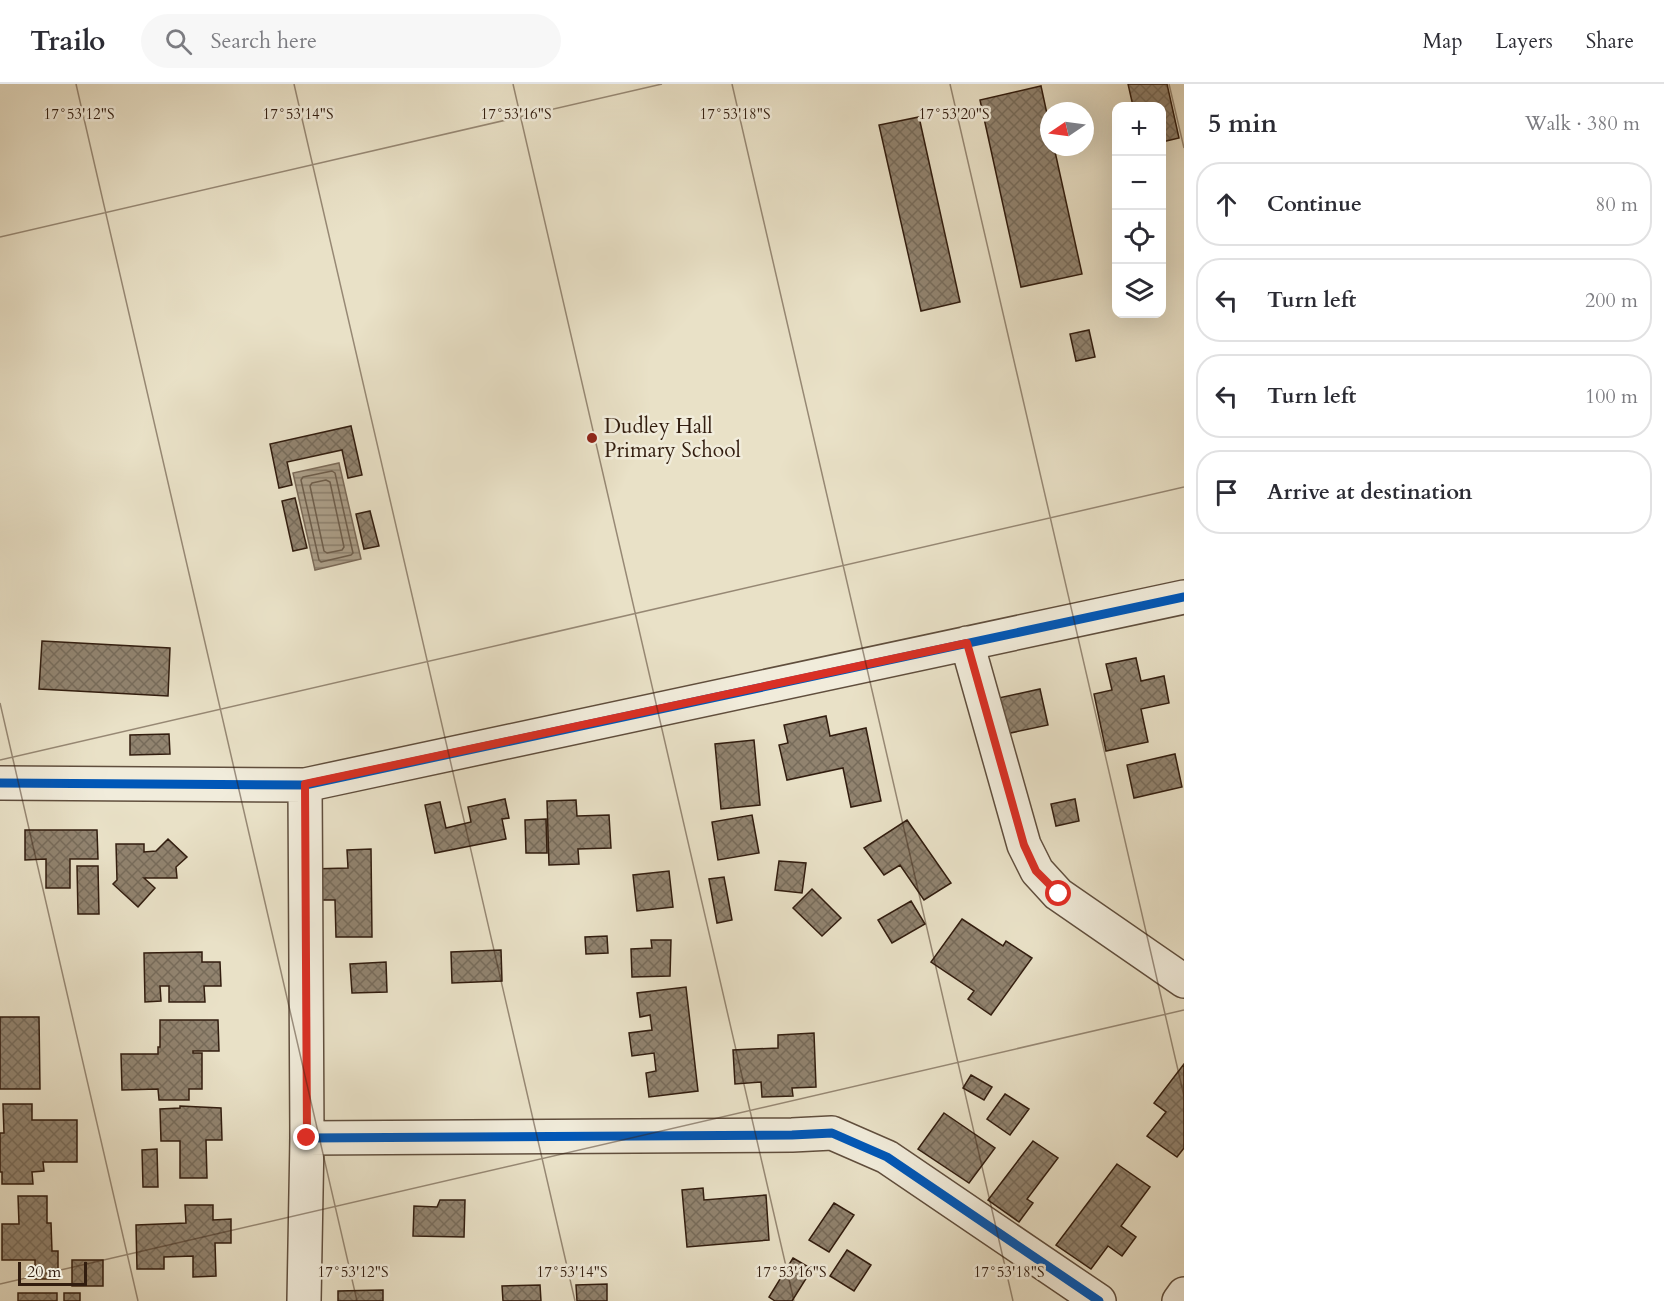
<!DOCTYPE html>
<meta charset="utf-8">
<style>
:root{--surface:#fff;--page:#f7f7f7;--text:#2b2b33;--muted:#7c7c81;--line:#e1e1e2}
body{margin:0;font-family:Cardo,serif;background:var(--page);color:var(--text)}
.controls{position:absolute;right:18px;top:18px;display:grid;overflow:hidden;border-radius:12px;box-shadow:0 6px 24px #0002}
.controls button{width:54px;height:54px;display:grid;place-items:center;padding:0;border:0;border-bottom:2px solid var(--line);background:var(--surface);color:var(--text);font:30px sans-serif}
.compass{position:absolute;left:1040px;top:18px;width:54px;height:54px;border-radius:50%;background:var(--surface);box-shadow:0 6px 24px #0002;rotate:257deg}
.scale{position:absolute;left:18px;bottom:15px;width:69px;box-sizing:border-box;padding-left:6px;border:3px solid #321d0f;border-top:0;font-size:16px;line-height:21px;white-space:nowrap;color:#321d0f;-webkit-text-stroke:4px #f1ecdb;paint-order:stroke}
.stop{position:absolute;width:18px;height:18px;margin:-14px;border:4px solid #d93025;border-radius:50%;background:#fff}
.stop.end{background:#d93025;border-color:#fff;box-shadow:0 2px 6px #0008}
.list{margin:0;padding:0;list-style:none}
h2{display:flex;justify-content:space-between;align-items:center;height:78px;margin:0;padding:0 24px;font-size:26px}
h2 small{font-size:20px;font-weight:400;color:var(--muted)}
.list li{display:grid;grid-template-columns:39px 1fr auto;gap:18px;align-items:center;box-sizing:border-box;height:84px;margin:0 12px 12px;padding:0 12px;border:2px solid var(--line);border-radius:24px}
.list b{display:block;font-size:22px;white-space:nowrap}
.list em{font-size:20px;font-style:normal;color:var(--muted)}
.icon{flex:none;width:33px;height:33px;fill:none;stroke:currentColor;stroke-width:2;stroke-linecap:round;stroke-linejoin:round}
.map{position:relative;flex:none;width:1184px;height:1217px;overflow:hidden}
header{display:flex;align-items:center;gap:36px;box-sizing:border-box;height:84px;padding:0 30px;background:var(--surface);border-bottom:2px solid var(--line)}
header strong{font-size:28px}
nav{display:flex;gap:33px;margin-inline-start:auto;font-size:21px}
.search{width:420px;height:54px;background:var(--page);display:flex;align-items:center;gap:15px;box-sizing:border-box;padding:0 21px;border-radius:33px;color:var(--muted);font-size:22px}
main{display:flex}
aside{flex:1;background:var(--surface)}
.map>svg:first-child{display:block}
.water{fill:url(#water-rules);stroke:#7b6a58;stroke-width:1.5}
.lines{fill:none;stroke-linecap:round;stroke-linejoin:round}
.shore{stroke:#6e5e4c;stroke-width:1.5}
.building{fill:url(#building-cross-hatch);stroke:#321d0f;stroke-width:1.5}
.minor-casing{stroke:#604e3d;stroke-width:36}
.minor{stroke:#f1ecdb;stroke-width:33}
.cycleway-casing{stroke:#f1ecdb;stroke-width:13}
.cycleway{stroke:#0057b8;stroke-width:9}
.route{stroke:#d93025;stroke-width:8}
.ticks{fill:none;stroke:#321d0f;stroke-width:1.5;stroke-opacity:0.45}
.poi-dot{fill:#8f2418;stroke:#f1ecdb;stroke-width:2}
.labels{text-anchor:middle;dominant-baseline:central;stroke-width:5;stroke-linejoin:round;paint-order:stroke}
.poi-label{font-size:21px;fill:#321d0f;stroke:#f1ecdb;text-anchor:start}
.ticks-label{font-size:15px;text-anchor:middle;fill:#321d0f;stroke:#f1ecdb;stroke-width:5;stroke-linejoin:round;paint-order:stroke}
</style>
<header>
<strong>Trailo</strong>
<div class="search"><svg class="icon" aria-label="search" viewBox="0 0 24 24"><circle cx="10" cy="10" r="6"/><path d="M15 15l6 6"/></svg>Search here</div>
<nav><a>Map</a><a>Layers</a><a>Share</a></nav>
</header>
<main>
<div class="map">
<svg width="1184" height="1217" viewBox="0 0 1184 1217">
<defs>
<pattern id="water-rules" width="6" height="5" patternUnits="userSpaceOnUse" patternTransform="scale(1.5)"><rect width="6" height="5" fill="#ab9e88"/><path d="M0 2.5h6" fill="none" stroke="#8c806e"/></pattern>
<pattern id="building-cross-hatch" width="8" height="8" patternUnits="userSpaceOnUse" patternTransform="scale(1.5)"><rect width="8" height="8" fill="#91836f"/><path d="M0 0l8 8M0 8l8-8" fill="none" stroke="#776b5a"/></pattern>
</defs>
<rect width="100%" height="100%" fill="#e9e1c7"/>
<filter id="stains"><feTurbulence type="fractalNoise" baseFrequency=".00333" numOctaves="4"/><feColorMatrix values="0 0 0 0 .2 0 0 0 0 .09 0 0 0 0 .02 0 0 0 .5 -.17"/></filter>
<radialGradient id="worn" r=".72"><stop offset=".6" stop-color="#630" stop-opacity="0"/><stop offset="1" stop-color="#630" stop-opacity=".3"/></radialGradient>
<path class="water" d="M 339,379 L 361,475 L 315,486 L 293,389 Z"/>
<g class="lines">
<path class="shore" d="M 332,387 L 335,389 L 353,469 L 351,471 L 321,478 L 319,476 L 301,396 L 303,393 Z
M 326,396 L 330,398 L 344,463 L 342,466 L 327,469 L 324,467 L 310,402 L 312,399 Z"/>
</g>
<path class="building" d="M 1128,0 L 1167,0 L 1179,54 L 1162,58 L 1162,22 L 1133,22 Z
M 1041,2 L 1049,39 L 1049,63 L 1054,63 L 1082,190 L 1021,203 L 980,16 Z
M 919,33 L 960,218 L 921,227 L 879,41 Z
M 1089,246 L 1095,273 L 1076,277 L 1070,250 Z
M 351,342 L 362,391 L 348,394 L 342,366 L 287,378 L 292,401 L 279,404 L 270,360 Z
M 295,414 L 307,464 L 293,467 L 282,417 Z
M 370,427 L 379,462 L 364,465 L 356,430 Z
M 42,557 L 170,564 L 168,612 L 39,605 Z
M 1136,574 L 1141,597 L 1164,592 L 1169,619 L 1141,625 L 1148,658 L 1106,667 L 1094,610 L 1112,606 L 1106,580 Z
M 1040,605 L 1048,641 L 1001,651 L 994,615 Z
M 826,632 L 830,652 L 866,644 L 881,717 L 851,723 L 843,684 L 787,696 L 779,661 L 788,659 L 784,641 Z
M 169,650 L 170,670 L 130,671 L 130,651 Z
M 754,656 L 760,721 L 721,725 L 715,660 Z
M 1175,670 L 1182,703 L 1134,714 L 1127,681 Z
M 505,715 L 509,734 L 502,735 L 506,755 L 435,769 L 425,721 L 440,718 L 446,744 L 471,738 L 468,723 Z
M 1075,715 L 1079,737 L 1056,742 L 1051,720 Z
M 576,716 L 577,732 L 609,731 L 611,764 L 578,765 L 579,780 L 549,781 L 547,717 Z
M 752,731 L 759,769 L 718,776 L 712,738 Z
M 546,735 L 547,769 L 526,769 L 525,736 Z
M 907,736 L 951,799 L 924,816 L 900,781 L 884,791 L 864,764 Z
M 25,746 L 97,746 L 98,775 L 70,775 L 70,804 L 46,804 L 46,775 L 25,776 Z
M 168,755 L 187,773 L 176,783 L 177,794 L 144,794 L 155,804 L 138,823 L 113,800 L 117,796 L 116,760 L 144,760 L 144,768 L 156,767 Z
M 371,765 L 372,853 L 336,853 L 335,816 L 310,816 L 309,785 L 348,784 L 347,766 Z
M 779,777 L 806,779 L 802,809 L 775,806 Z
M 77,782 L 98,782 L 99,830 L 78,830 Z
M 669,787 L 673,823 L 637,827 L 633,791 Z
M 724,793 L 732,836 L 717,839 L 709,795 Z
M 812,805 L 841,834 L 822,852 L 793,824 Z
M 911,817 L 925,840 L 892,859 L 878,836 Z
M 962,835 L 1003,862 L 1006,857 L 1032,874 L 991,931 L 968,915 L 974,907 L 931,878 Z
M 607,852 L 608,869 L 586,870 L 585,853 Z
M 651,856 L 671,856 L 670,892 L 632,893 L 631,865 L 652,864 Z
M 501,866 L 502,897 L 452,899 L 451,868 Z
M 202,868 L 202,878 L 220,878 L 221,902 L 204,902 L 205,918 L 169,918 L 169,902 L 160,902 L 161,917 L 145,918 L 144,869 Z
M 386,878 L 387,908 L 352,909 L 350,880 Z
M 686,903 L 698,1007 L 649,1013 L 646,989 L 656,987 L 654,969 L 632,972 L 629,949 L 652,946 L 650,931 L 640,933 L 637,909 Z
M 0,933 L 39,933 L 40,1005 L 0,1005 Z
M 160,936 L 218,936 L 219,967 L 193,967 L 193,969 L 202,969 L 202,1005 L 189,1005 L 189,1016 L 159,1016 L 158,1005 L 122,1006 L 121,970 L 158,970 L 158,963 L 160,963 Z
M 814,949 L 816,1003 L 792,1004 L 793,1012 L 762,1013 L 761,998 L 735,1000 L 733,966 L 778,964 L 778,951 Z
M 1184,980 L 1184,1064 L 1177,1073 L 1147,1052 L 1166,1028 L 1154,1019 Z
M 971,991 L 992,1003 L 984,1016 L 963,1004 Z
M 1005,1010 L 1029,1025 L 1010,1051 L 987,1035 Z
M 3,1020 L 32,1020 L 32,1036 L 77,1036 L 77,1078 L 43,1078 L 44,1087 L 32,1088 L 33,1100 L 2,1100 L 2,1088 L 0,1088 L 0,1049 L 4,1049 Z
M 180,1022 L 221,1024 L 222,1056 L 206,1056 L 207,1094 L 180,1094 L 180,1057 L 161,1057 L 160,1025 L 180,1024 Z
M 944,1029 L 995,1064 L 969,1099 L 918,1065 Z
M 1033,1057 L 1058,1074 L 1027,1115 L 1033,1119 L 1019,1138 L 988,1116 Z
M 157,1065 L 158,1103 L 143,1103 L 142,1066 Z
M 1117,1080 L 1150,1103 L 1121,1142 L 1136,1153 L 1122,1172 L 1108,1162 L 1091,1185 L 1056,1161 Z
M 703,1104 L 704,1116 L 766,1111 L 769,1156 L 687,1163 L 682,1106 Z
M 18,1112 L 47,1112 L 47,1139 L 51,1139 L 52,1167 L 58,1167 L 58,1195 L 35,1195 L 35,1176 L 2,1176 L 2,1140 L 19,1140 Z
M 440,1116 L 465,1116 L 464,1153 L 413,1152 L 414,1122 L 437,1123 Z
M 834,1119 L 854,1131 L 829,1168 L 809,1156 Z
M 185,1121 L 213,1121 L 213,1136 L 231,1135 L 231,1159 L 215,1159 L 216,1192 L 193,1193 L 193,1172 L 164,1173 L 164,1185 L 137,1185 L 136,1141 L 186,1139 Z
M 847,1166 L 871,1181 L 854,1207 L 830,1192 Z
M 793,1174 L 812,1185 L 792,1217 L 775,1217 L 769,1213 Z
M 72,1176 L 103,1176 L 103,1202 L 72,1202 Z
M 607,1200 L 607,1217 L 577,1217 L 576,1201 Z
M 540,1201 L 541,1217 L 503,1217 L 502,1202 Z
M 383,1206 L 383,1217 L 338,1217 L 338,1207 Z
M 18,1209 L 57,1209 L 57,1217 L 18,1217 Z
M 64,1209 L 80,1209 L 80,1217 L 64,1217 Z"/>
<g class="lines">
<defs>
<path id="minor" d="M 967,559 L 1024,761 L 1037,787 L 1058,810 L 1184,897
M 0,699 L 305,701 L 1184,513
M 307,1054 L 792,1051 L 832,1049 L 887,1073 L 1099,1217
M 304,1217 L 307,1054 L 305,701
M 1179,1217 L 1184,1210"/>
</defs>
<use href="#minor" class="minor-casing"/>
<use href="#minor" class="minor"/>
<defs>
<path id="cycleway" d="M 0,699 L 305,701 L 1184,513
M 307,1054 L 792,1051 L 832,1049 L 887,1073 L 1099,1217"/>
</defs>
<use href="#cycleway" class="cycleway-casing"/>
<use href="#cycleway" class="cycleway"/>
</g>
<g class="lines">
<path class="route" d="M 307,1054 L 305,700 L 967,559 L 1024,761 L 1036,787 L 1059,810"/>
</g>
<path class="ticks" d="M 76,0 L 357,1217M 294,0 L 575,1217M 513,0 L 794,1217M 732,0 L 1013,1217M 950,0 L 1184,1012M 1169,0 L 1184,64M 0,153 L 662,0M 0,619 L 138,1217M 0,676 L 1184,403M 0,1200 L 1184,926"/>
<circle class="poi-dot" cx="592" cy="354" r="6"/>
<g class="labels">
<g class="poi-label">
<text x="604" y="342">Dudley Hall<tspan x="604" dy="24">Primary School</tspan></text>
</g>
</g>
<g class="ticks-label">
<text x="79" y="35">17°53'12"S</text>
<text x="298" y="35">17°53'14"S</text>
<text x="516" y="35">17°53'16"S</text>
<text x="735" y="35">17°53'18"S</text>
<text x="954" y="35">17°53'20"S</text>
<text x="353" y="1193">17°53'12"S</text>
<text x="572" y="1193">17°53'14"S</text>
<text x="791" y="1193">17°53'16"S</text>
<text x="1009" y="1193">17°53'18"S</text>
</g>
<rect width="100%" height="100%" filter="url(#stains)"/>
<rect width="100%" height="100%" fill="url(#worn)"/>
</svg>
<div class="controls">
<button>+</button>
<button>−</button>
<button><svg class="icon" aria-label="locate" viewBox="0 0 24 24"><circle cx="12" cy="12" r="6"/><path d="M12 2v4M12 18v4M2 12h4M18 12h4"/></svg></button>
<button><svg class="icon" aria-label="layers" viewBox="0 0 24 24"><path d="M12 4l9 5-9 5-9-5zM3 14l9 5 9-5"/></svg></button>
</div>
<svg class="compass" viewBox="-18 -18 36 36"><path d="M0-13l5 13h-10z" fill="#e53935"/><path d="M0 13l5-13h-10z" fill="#7c7c81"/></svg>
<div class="scale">20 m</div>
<div class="stop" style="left:1059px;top:810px"></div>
<div class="stop end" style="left:307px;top:1054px"></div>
</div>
<aside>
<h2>5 min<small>Walk · 380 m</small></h2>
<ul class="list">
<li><svg class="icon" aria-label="ahead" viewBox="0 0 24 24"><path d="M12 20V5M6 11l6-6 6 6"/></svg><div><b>Continue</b></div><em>80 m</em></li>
<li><svg class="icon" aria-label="left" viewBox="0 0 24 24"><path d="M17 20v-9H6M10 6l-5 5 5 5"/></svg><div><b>Turn left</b></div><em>200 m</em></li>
<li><svg class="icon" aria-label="left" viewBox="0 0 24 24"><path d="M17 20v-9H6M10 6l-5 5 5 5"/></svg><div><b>Turn left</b></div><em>100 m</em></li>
<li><svg class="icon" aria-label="arrive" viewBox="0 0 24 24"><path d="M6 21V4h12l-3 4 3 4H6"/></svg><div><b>Arrive at destination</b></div></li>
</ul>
</aside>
</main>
